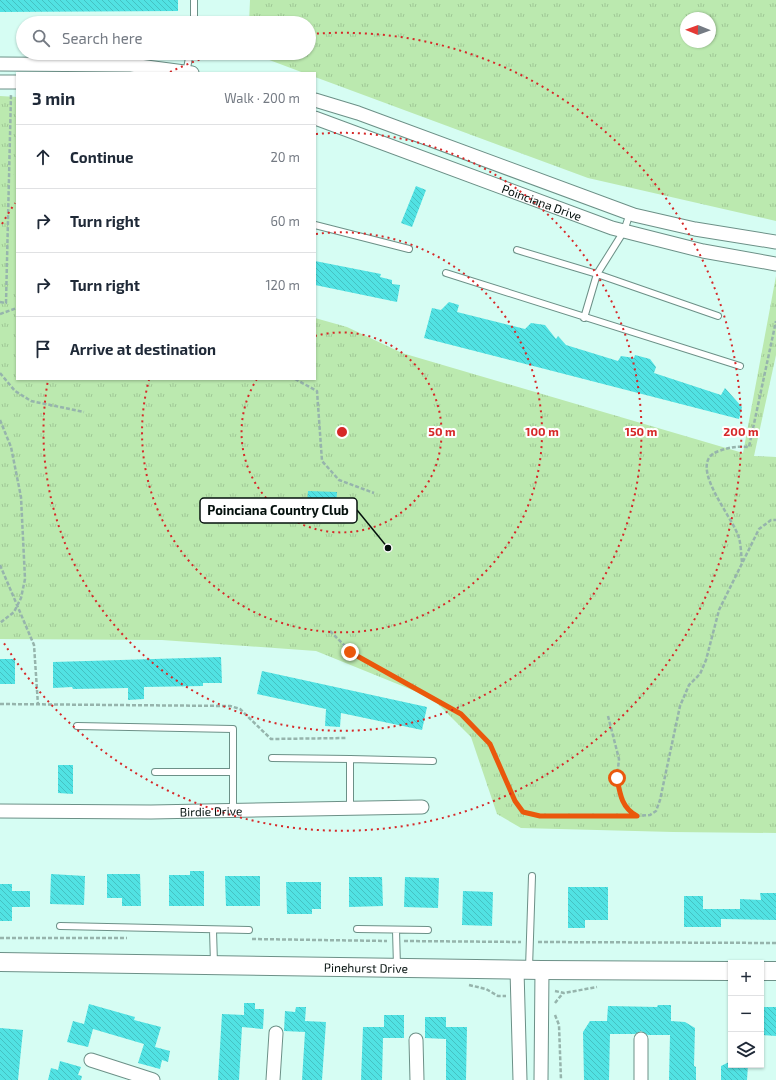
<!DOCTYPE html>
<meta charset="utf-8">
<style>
:root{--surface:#fff;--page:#f2f2f3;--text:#1f2937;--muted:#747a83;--line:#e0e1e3}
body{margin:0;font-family:"Exo 2",sans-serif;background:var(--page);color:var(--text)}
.controls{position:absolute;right:12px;bottom:12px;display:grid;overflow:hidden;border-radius:0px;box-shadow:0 1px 3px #0004}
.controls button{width:36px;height:36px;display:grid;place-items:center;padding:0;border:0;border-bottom:1px solid var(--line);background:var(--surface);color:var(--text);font:20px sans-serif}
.compass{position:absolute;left:680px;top:12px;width:36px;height:36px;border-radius:50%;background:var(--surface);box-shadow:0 1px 3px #0004;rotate:271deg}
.stop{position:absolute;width:12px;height:12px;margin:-9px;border:3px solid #ea580c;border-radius:50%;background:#fff}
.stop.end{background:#ea580c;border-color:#fff;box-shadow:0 1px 4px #0008}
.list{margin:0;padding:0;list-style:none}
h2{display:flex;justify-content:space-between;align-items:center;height:52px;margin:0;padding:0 16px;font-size:17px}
h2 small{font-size:13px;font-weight:400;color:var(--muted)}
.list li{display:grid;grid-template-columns:26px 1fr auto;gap:12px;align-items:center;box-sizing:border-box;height:64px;padding:0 16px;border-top:1px solid var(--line)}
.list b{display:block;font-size:15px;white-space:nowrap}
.list em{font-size:13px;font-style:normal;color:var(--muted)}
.icon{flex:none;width:22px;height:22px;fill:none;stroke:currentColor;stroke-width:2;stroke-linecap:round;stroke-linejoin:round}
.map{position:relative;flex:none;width:776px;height:1080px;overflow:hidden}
.search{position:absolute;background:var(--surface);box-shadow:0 1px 3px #0004;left:16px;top:16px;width:300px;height:44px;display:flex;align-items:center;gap:10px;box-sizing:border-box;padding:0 14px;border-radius:22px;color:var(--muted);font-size:15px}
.panel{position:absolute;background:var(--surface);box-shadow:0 1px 3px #0004;left:16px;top:72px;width:300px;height:308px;border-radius:0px}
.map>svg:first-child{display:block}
.grass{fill:url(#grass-tufts);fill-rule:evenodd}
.pitch{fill:#bbe9af}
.building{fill:url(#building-back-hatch)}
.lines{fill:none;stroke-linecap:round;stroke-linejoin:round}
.lane-casing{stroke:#6c9087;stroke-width:8}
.street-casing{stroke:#6c9087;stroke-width:15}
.secondary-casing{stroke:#6c9087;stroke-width:20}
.path{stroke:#96b4ac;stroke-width:2.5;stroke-dasharray:4 2;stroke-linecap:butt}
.lane{stroke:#fff;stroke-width:6}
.street{stroke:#fff;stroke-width:13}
.secondary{stroke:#fff;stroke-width:18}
.route{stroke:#ea580c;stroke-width:5}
.ring{fill:none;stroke:#d62828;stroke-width:2;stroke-dasharray:2 4}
.labels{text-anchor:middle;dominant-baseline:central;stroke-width:4;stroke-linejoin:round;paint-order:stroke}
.street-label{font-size:12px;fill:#04100d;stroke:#fff}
.centre{fill:#d62828;stroke:#fff;stroke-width:2}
.ring-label{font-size:12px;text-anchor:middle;font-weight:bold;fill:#d62828;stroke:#fff;stroke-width:4;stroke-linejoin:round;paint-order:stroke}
.leader{fill:none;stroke:#04100d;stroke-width:1.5}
.callout-dot{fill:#04100d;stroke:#fff;stroke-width:1.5}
.callout{fill:#fff;stroke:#04100d;stroke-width:1.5}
.callout-label{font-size:13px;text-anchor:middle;font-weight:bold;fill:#04100d}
</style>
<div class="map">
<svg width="776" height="1080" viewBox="0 0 776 1080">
<defs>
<pattern id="grass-tufts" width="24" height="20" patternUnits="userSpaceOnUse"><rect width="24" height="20" fill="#bbe9af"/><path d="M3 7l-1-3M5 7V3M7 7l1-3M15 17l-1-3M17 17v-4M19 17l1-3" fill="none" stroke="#9fc795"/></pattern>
<pattern id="building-back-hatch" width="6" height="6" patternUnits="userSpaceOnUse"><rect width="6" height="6" fill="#51e2e3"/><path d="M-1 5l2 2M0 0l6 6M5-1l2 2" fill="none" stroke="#45c1c2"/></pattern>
</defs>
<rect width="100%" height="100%" fill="#d6fdf3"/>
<path class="grass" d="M 250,0 L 776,0 L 776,221 L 588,178 L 315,77 L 315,73 L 304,73 L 251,53 L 309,53 L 309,23 L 249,23 ZM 686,18 L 710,18 L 710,42 L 686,42 Z
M 0,96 L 17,97 L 17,379 L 315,379 L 315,318 L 347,327 L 402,353 L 743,453 L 776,276 L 776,355 L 754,456 L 776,457 L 776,833 L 673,832 L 521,828 L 497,814 L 471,737 L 432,698 L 316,651 L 162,640 L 0,639 Z"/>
<path class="pitch" d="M 14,157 L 17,157 L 17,223 L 12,223 Z
M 12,225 L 17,225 L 17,291 L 11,291 Z"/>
<path class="building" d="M 0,0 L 178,0 L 178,11 L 0,12 Z
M 416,186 L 426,190 L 412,227 L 401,223 Z
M 315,261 L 381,274 L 380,277 L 392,280 L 392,284 L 400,285 L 397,302 L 315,285 Z
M 449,302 L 459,305 L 457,312 L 525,329 L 531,323 L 545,325 L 556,339 L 558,336 L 566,345 L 618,361 L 621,356 L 634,358 L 635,355 L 650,359 L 656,367 L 654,373 L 721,395 L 725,388 L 742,407 L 739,419 L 424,338 L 432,308 L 441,310 Z
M 308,491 L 337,492 L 335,520 L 306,518 Z
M 221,657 L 222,683 L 203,683 L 203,686 L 144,687 L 144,699 L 128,700 L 128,688 L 73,689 L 72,687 L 53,688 L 53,662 Z
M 0,659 L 15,659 L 15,684 L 0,684 Z
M 262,671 L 427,707 L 422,730 L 341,713 L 340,727 L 325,726 L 326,709 L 257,694 Z
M 58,765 L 73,765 L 73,794 L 58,793 Z
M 190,871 L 204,871 L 204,906 L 169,906 L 169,875 L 190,875 Z
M 51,874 L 85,876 L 84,905 L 50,904 Z
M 107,874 L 140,874 L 141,906 L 122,906 L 122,898 L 107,898 Z
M 225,876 L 260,876 L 260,906 L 226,906 Z
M 349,877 L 382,877 L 383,906 L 349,907 Z
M 405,877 L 439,878 L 438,908 L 404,907 Z
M 286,882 L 321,882 L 321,909 L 312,909 L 312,914 L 287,914 Z
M 0,884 L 12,884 L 12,891 L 30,891 L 30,907 L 12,907 L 12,921 L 0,921 Z
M 568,887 L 608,887 L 608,920 L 585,920 L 585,928 L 568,928 Z
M 463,891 L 493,892 L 492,926 L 462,925 Z
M 760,893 L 776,893 L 776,920 L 721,919 L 721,927 L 684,927 L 684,896 L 703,896 L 703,909 L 740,909 L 740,899 L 761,900 Z
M 244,1003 L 255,1003 L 255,1009 L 264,1009 L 263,1029 L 242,1027 L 239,1080 L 218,1080 L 222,1014 L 244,1015 Z
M 89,1004 L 135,1017 L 134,1020 L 161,1027 L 155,1047 L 170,1051 L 168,1062 L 162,1060 L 160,1069 L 138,1063 L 144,1044 L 93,1029 L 88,1047 L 67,1042 L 73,1021 L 84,1024 Z
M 658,1005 L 671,1005 L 671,1021 L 685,1022 L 695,1028 L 694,1066 L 696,1067 L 696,1080 L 669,1080 L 670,1035 L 648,1035 L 641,1031 L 635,1034 L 610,1034 L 609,1080 L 584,1080 L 583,1032 L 590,1021 L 607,1021 L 608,1006 L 657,1007 Z
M 296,1007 L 306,1007 L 305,1021 L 326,1022 L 322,1080 L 302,1080 L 305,1032 L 284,1031 L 285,1011 L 295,1012 Z
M 761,1007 L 776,1007 L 776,1036 L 761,1035 Z
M 384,1015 L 404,1015 L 404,1038 L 383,1038 L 382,1080 L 361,1080 L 363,1027 L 384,1027 Z
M 425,1017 L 446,1017 L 446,1027 L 467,1027 L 466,1080 L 446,1080 L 446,1039 L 425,1038 Z
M 0,1028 L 23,1030 L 18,1080 L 0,1080 Z
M 60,1061 L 81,1067 L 78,1075 L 82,1076 L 81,1080 L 48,1080 L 51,1068 L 58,1070 Z
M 731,1061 L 731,1065 L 748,1065 L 747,1080 L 721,1080 L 721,1066 Z"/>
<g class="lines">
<defs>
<path id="lane" d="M 194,23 L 194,0
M 186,73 L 190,53
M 315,225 L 409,249
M 517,250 L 597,274 L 718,316
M 446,273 L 740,366
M 584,318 L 597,274 L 624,231 L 630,213
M 77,726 L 233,729 L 233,811
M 272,758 L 350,759 L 350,809
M 350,759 L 433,761
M 155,772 L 233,772
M 60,926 L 249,930
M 357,929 L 428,930
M 213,930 L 214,964
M 396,930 L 397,967
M 529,968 L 532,876"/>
<g id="street">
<path d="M 0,64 L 131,65 L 192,73"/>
<path d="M 0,82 L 17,82"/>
<path d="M 315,100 L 358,113 L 634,215 L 695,229 L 776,242"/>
<path id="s1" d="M 315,118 L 612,228 L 703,251 L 776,264"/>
<path id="s2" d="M 0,811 L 151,812 L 422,807"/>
<path d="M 517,970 L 520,1080"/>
<path d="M 416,1040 L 417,1080"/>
<path d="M 91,1060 L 153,1080"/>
<path d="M 273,1080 L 276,1033"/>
<path d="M 541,1080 L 542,970"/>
<path d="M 641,1080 L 641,1039"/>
</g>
<g id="secondary">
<path id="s3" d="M 0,962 L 542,970 L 731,971"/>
<path d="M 761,971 L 776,971"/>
</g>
</defs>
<use href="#lane" class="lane-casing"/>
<use href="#street" class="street-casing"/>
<use href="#secondary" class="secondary-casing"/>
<path class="path" d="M 0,302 L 6,303 L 11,94
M 0,314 L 17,308
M 0,373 L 15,391 L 31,401 L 84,412
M 295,379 L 317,391 L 322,461 L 339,480 L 374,493
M 0,420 L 11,447 L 21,497 L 25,579 L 21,598 L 14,612 L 0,623
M 742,562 C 741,554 741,545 739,538 C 734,518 684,462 719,451 C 730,447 738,446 749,447 L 776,321
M 0,565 L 34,645 L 38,705
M 330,631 L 351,652 L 461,714 L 490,744 L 515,801 L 523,812 L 541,816 L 637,816
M 0,704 L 230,706 L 240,709 L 271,739 L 346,738
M 608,716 L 619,759 L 617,778 L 620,795 L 629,812 L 637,816 L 650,815 L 656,811 L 660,800 L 680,706 L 689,685 L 700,674 L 706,660 L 719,610 L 759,529 L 771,520 L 776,520
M 0,938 L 127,938
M 252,939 L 387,941
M 404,941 L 521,942
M 538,942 L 776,943
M 469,985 L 486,989 L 498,996 L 506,996
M 555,991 L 564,993 L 597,987
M 555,1003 L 563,993
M 555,1015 L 559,1025 L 561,1080"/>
<use href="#lane" class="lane"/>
<use href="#street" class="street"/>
<use href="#secondary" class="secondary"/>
</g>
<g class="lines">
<path class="route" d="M 350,652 L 461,714 L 490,744 L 515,801 L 523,812 L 540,816 L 637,816 C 622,808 620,795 617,778"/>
</g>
<g class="ring">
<path d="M315 336A100 100 0 1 1 257 379"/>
<path d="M316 234A200 200 0 1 1 149 380"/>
<path d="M316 134A299 299 0 1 1 48 380"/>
<path d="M2 224A399 399 0 0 1 15 203M170 72A399 399 0 0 1 215 54M311 34A399 399 0 1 1 2 640"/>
</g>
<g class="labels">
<g class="street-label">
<text stroke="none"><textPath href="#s1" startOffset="242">Poinciana Drive</textPath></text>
<text stroke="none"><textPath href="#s2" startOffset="211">Birdie Drive</textPath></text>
<text stroke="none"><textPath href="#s3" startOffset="366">Pinehurst Drive</textPath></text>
</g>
</g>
<circle cx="342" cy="432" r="6" class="centre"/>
<g class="ring-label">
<text x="442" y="436">50 m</text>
<text x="542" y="436">100 m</text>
<text x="641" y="436">150 m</text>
<text x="741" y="436">200 m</text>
</g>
<path class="leader" d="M388 548L357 510"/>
<circle class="callout-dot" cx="388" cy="548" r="4"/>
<rect class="callout" x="200" y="498" width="157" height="25" rx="4"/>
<g class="callout-label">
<text x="278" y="515">Poinciana Country Club</text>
</g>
</svg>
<div class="controls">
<button>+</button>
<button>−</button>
<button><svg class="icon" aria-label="layers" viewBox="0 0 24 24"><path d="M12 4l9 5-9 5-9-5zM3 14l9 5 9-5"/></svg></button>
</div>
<svg class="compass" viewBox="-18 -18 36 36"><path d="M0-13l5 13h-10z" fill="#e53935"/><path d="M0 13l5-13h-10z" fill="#747a83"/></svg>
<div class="stop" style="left:617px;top:778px"></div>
<div class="stop end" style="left:350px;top:652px"></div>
<div class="search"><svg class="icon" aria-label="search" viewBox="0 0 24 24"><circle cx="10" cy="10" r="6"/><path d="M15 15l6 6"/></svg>Search here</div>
<section class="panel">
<h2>3 min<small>Walk · 200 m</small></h2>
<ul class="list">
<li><svg class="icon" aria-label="ahead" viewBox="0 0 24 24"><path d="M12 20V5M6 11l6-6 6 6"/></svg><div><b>Continue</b></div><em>20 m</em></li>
<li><svg class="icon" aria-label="right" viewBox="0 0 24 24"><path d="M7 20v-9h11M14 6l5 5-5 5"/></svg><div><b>Turn right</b></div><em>60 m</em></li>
<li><svg class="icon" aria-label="right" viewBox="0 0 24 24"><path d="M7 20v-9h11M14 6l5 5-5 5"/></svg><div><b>Turn right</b></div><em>120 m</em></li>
<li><svg class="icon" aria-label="arrive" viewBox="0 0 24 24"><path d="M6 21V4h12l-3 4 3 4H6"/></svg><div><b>Arrive at destination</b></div></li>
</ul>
</section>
</div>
